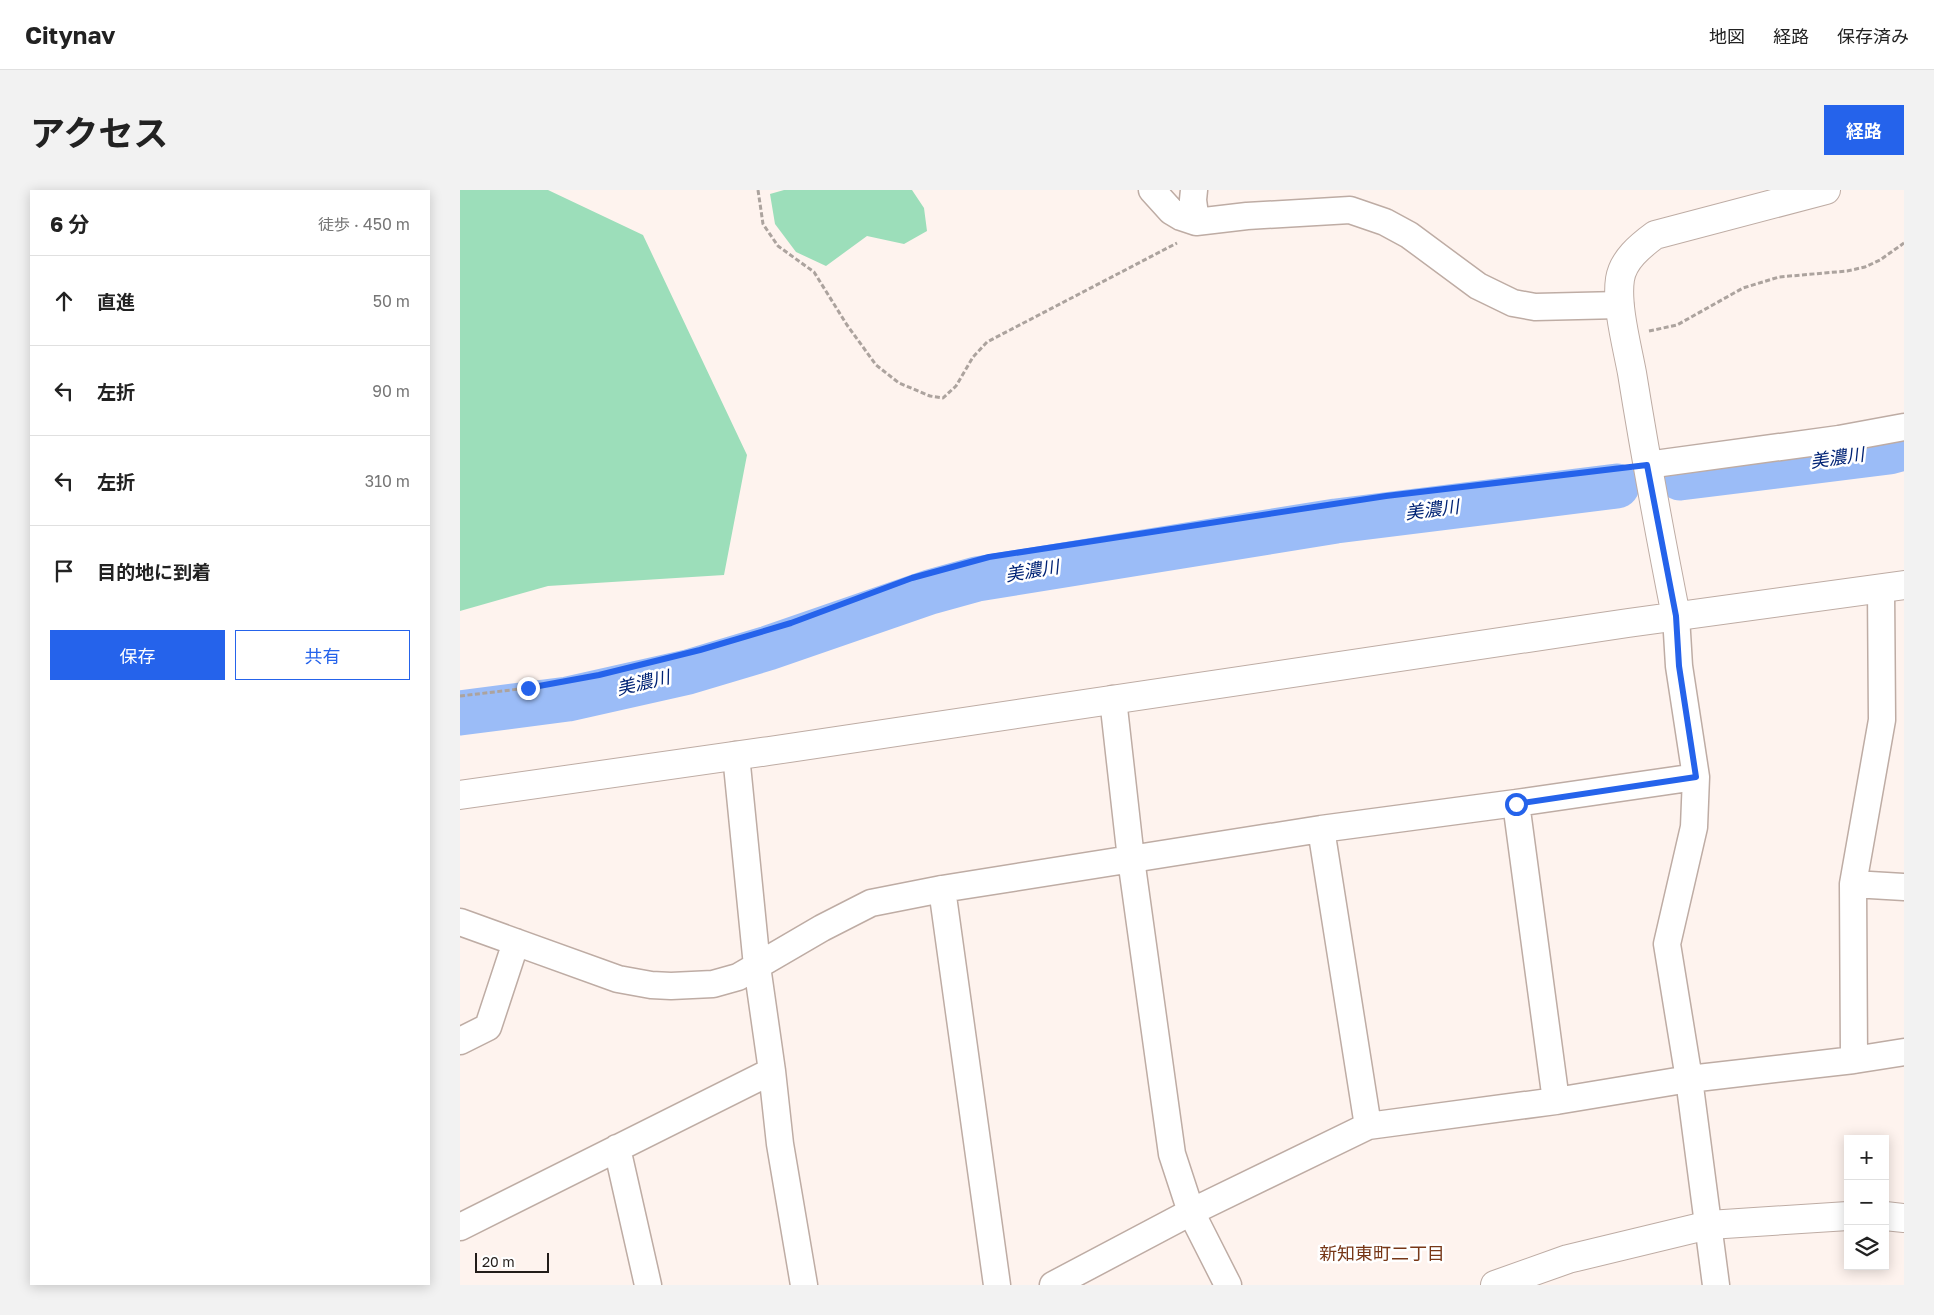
<!DOCTYPE html>
<html lang="ja">
<meta charset="utf-8">
<style>
:root{--surface:#fff;--page:#f2f2f2;--text:#222;--muted:#767676;--line:#e0e0e0;--accent:#2563eb}
body{margin:0;font-family:"Golos Text","Noto Sans JP",sans-serif;background:var(--page);color:var(--text)}
.controls{position:absolute;right:15px;bottom:15px;display:grid;overflow:hidden;border-radius:0px;box-shadow:0 2px 12px #0003}
.controls button{width:45px;height:45px;display:grid;place-items:center;padding:0;border:0;border-bottom:1px solid var(--line);background:var(--surface);color:var(--text);font:25px sans-serif}
.scale{position:absolute;left:15px;bottom:12px;width:74px;box-sizing:border-box;padding-left:5px;border:2px solid #221c19;border-top:0;font-size:14px;line-height:18px;white-space:nowrap;color:#221c19;-webkit-text-stroke:4px #fff;paint-order:stroke}
.stop{position:absolute;width:15px;height:15px;margin:-11px;border:4px solid #2563eb;border-radius:50%;background:#fff}
.stop.end{background:#2563eb;border-color:#fff;box-shadow:0 1px 5px #0008}
.list{margin:0;padding:0;list-style:none}
h2{display:flex;justify-content:space-between;align-items:center;height:65px;margin:0;padding:0 20px;font-size:21px}
h2 small{font-size:16px;font-weight:400;color:var(--muted)}
.list li{display:grid;grid-template-columns:32px 1fr auto;gap:15px;align-items:center;box-sizing:border-box;height:90px;padding:0 20px;border-top:1px solid var(--line)}
.list b{display:block;font-size:19px;white-space:nowrap}
.list em{font-size:16px;font-style:normal;color:var(--muted)}
.actions{display:flex;gap:10px;padding:15px 20px}
.actions a{flex:1;padding:11px 0;border:1px solid var(--accent);border-radius:0px;text-align:center;font-size:18px;color:var(--accent)}
.actions .main{background:var(--accent);color:#fff}
.icon{flex:none;width:28px;height:28px;fill:none;stroke:currentColor;stroke-width:2;stroke-linecap:round;stroke-linejoin:round}
.map{position:relative;flex:none;width:1444px;height:1095px;overflow:hidden;border-radius:0px}
header{display:flex;align-items:center;gap:30px;box-sizing:border-box;height:70px;padding:0 25px;background:var(--surface);border-bottom:1px solid var(--line)}
header strong{font-size:24px}
nav{display:flex;gap:28px;margin-inline-start:auto;font-size:18px}
.intro{display:flex;align-items:center;justify-content:space-between;box-sizing:border-box;height:120px;padding:0 30px}
h1{margin:0;font-size:35px}
.button{padding:12px 22px;border-radius:0px;background:var(--accent);color:#fff;font-size:18px;font-weight:700}
main{display:flex;gap:30px;padding:0 30px}
aside{flex:1;background:var(--surface);border-radius:0px;box-shadow:0 2px 12px #0003}
.map>svg:first-child{display:block}
.green{fill:#9cdeba}
.lines{fill:none;stroke-linecap:round;stroke-linejoin:round}
.river{stroke:#9bbcf7;stroke-width:45}
.street-casing{stroke:#beaca4;stroke-width:29}
.secondary-casing{stroke:#beaca4;stroke-width:30}
.path{stroke:#aca39e;stroke-width:3;stroke-dasharray:5 2.5;stroke-linecap:butt}
.street{stroke:#fff;stroke-width:26}
.secondary{stroke:#fff;stroke-width:28}
.route{stroke:#2563eb;stroke-width:6}
.labels{text-anchor:middle;dominant-baseline:central;stroke-width:5;stroke-linejoin:round;paint-order:stroke}
.water-label{font-size:18px;font-style:italic;fill:#002375;stroke:#fff}
.neighbourhood-label{font-size:18px;fill:#773717;stroke:#fff}
</style>
<header>
<strong>Citynav</strong>
<nav><a>地図</a><a>経路</a><a>保存済み</a></nav>
</header>
<div class="intro"><h1>アクセス</h1><a class="button">経路</a></div>
<main>
<aside>
<h2>6 分<small>徒歩 · 450 m</small></h2>
<ul class="list">
<li><svg class="icon" aria-label="ahead" viewBox="0 0 24 24"><path d="M12 20V5M6 11l6-6 6 6"/></svg><div><b>直進</b></div><em>50 m</em></li>
<li><svg class="icon" aria-label="left" viewBox="0 0 24 24"><path d="M17 20v-9H6M10 6l-5 5 5 5"/></svg><div><b>左折</b></div><em>90 m</em></li>
<li><svg class="icon" aria-label="left" viewBox="0 0 24 24"><path d="M17 20v-9H6M10 6l-5 5 5 5"/></svg><div><b>左折</b></div><em>310 m</em></li>
<li><svg class="icon" aria-label="arrive" viewBox="0 0 24 24"><path d="M6 21V4h12l-3 4 3 4H6"/></svg><div><b>目的地に到着</b></div></li>
</ul>
<div class="actions"><a class="main">保存</a><a>共有</a></div>
</aside>
<div class="map">
<svg width="1444" height="1095" viewBox="0 0 1444 1095">
<rect width="100%" height="100%" fill="#fef3ee"/>
<path class="green" d="M 0,0 L 88,0 L 183,45 L 287,265 L 264,385 L 88,396 L 0,421 Z
M 324,0 L 452,0 L 464,18 L 467,41 L 444,54 L 407,46 L 366,76 L 336,62 L 315,34 L 310,4 Z"/>
<g class="lines">
<path class="river" d="M 1220,288 L 1429,262 L 1444,258
M 0,523 L 108,509 L 228,482 L 308,458 L 470,402 L 517,389 L 876,331 L 1157,296"/>
<defs>
<path id="street" d="M 692,0 L 711,21 L 721,27 L 736,32 L 787,26 L 890,20 L 925,32 L 949,45 L 1018,96 L 1053,113 L 1075,117 L 1160,115
M 734,0 L 733,10 L 736,32
M 1187,275 L 1379,249 L 1444,237
M 1216,426 L 1219,476 L 1236,587 L 1234,637 L 1207,754 L 1229,889 L 1256,1095
M 653,509 L 671,669 L 712,964 L 731,1022 L 768,1095
M 276,565 L 297,776 L 312,881 L 320,954 L 344,1095
M 1056,613 L 1096,911
M 861,639 L 908,936
M 1393,694 L 1444,697
M 482,699 L 537,1095
M 0,732 L 158,789 L 191,795 L 211,796 L 253,794 L 278,787 L 362,738 L 411,713 L 482,699 L 861,639 L 1056,613 L 1236,587
M 0,851 L 28,837 L 56,752
M 1394,870 L 1393,694 L 1422,530 L 1421,399
M 157,958 L 188,1095
M 0,1037 L 312,881
M 593,1095 L 731,1022 L 908,936 L 1096,911 L 1229,889 L 1394,870 L 1444,862"/>
<path id="secondary" d="M 1216,426 C 1200,345 1185,264 1172,183 C 1167,156 1156,115 1160,89 C 1163,70 1180,56 1195,45 L 1366,0
M 0,605 L 309,561 L 1168,433 L 1444,395
M 1425,1026 L 1444,1028
M 1035,1095 L 1108,1069 L 1249,1035 L 1388,1026"/>
</defs>
<use href="#street" class="street-casing"/>
<use href="#secondary" class="secondary-casing"/>
<path class="path" d="M 298,0 L 303,34 L 318,56 L 354,82 L 387,135 L 416,175 L 439,193 L 470,206 L 483,208 L 496,196 L 513,167 L 527,152 L 717,53
M 1189,141 L 1217,135 L 1283,98 L 1319,87 L 1387,81 L 1405,77 L 1420,70 L 1444,53
M 0,506 L 68,498 L 139,485 L 240,460 L 331,433 L 452,389 L 529,367 L 926,306 L 1161,278"/>
<use href="#street" class="street"/>
<use href="#secondary" class="secondary"/>
</g>
<g class="lines">
<path class="route" d="M 68,498 L 139,485 L 240,460 L 331,433 L 452,388 L 529,367 L 926,306 L 1187,275 L 1216,426 L 1219,476 L 1236,587 L 1056,614"/>
</g>
<g class="labels">
<g class="water-label">
<text transform="translate(1377 267) rotate(-8)">美濃川</text>
<text transform="translate(972 319) rotate(-7)">美濃川</text>
<text transform="translate(572 380) rotate(-9)">美濃川</text>
<text transform="translate(183 492) rotate(-13)">美濃川</text>
</g>
<g class="neighbourhood-label">
<text x="922" y="1063">新知東町二丁目</text>
</g>
</g>
</svg>
<div class="controls">
<button>+</button>
<button>−</button>
<button><svg class="icon" aria-label="layers" viewBox="0 0 24 24"><path d="M12 4l9 5-9 5-9-5zM3 14l9 5 9-5"/></svg></button>
</div>
<div class="scale">20 m</div>
<div class="stop" style="left:1056px;top:614px"></div>
<div class="stop end" style="left:68px;top:498px"></div>
</div>
</main>
